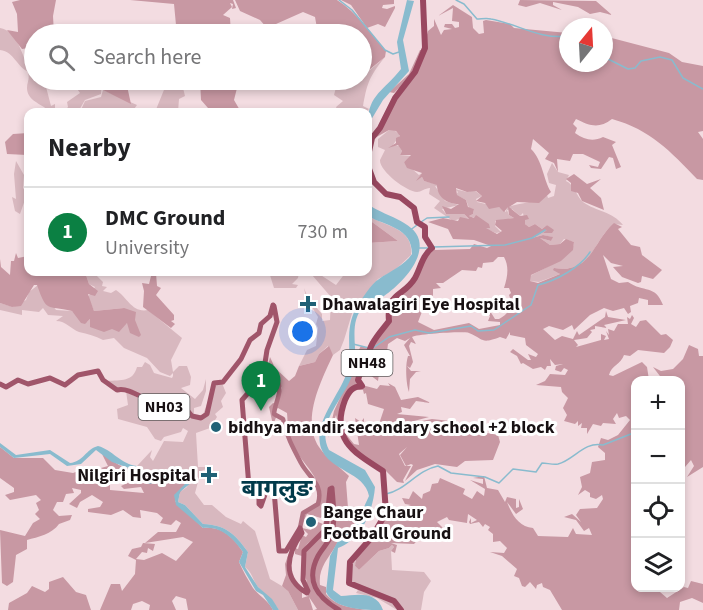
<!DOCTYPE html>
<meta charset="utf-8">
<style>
:root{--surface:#fff;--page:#f2f2f2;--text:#202124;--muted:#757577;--line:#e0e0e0;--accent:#0b8043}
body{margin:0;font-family:"Source Sans 3","Noto Sans Devanagari",sans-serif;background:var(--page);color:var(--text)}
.controls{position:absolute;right:18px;bottom:18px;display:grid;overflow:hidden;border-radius:12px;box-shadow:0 3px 9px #0003}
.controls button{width:54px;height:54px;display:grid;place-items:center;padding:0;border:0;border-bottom:2px solid var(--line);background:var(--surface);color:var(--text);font:30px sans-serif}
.compass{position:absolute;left:559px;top:18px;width:54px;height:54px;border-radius:50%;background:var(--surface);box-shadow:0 3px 9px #0003;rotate:18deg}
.you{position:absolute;left:303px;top:332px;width:21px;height:21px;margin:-15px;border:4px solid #fff;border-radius:50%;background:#1a73e8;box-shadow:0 0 0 9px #1a73e833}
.badge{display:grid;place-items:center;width:39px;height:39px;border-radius:50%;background:var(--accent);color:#fff;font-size:20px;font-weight:700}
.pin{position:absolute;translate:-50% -50px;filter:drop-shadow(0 2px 3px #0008)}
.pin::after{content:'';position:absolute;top:32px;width:21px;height:18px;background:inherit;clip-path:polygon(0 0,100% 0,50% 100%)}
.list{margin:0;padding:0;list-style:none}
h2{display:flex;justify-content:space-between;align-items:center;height:78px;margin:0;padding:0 24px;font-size:26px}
h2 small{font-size:20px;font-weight:400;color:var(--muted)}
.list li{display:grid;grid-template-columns:39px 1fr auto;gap:18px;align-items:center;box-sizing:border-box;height:90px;padding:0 24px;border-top:2px solid var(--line)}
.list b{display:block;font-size:22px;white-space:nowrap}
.list p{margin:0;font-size:20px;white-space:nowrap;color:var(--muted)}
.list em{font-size:20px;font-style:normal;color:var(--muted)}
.icon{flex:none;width:33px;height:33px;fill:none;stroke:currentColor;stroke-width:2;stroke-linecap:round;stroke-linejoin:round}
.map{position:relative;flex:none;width:703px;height:610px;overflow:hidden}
.search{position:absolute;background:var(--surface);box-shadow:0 3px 9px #0003;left:24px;top:24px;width:348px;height:66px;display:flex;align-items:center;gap:15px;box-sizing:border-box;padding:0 21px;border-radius:33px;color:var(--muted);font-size:22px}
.panel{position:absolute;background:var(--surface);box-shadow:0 3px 9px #0003;left:24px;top:108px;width:348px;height:168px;border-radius:12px}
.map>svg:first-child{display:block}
.green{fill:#d8b8bf}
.forest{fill:#c898a3;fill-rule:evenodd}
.water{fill:#89bbce}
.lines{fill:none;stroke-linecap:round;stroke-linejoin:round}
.stream{stroke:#89bbce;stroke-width:1.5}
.secondary{stroke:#af7181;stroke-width:4.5}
.primary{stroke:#a0556a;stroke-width:5}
.trunk{stroke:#994860;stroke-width:6}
.poi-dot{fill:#206176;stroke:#fff;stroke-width:2}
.labels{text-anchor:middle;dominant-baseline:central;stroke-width:6;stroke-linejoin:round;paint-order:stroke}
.shield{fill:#fff;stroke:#5d585a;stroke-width:1.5}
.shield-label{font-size:16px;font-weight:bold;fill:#181113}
.poi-label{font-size:18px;font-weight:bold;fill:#181113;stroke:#fff;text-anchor:start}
.district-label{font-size:24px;font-weight:bold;fill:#013a4a;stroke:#fff}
</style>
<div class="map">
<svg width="703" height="610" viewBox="0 0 703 610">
<rect width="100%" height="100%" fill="#f3dce1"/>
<path class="green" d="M 0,28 C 17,30 24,58 29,72 C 16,67 15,52 0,50 Z
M 385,57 C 368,78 367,85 363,106 L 369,109 L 366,112 L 338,112 L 336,107 L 343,101 L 334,95 L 338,80 L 362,80 L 362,68 L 370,70 Z
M 28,73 L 34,80 L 45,83 L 51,106 L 55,104 L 55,112 L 48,112 L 47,109 C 38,103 27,99 27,88 C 27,82 30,79 28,73 Z
M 89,80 L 102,80 L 101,94 L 85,100 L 78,112 L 64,112 L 68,107 L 67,102 L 80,93 L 73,83 L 78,84 Z
M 168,80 L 181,80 L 185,96 L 179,99 L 178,112 L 155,112 Z
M 103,90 L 137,105 L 132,112 L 80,112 L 85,101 L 101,97 Z
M 389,130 L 394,130 L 400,135 L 393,145 L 399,146 L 402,151 L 400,155 L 411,156 L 404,162 L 419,175 L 422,173 L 418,179 L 422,177 L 424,181 L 444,186 L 456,196 L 456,198 L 445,189 L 435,186 L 445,201 L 459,205 L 442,209 L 446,214 L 464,214 L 469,220 L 462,218 L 453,221 L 434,208 L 440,201 L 429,194 L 430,188 C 425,188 421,192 417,192 C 407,192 379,171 380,160 L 385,150 L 378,147 L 378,139 Z
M 16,161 L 24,175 L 23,188 L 27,194 L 20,214 L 15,211 L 12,197 L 16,199 L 14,174 Z
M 552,163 L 558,172 L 569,175 L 566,181 C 575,185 576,196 583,202 C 597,212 612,211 623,225 L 614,224 L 610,227 C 590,248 591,273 554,268 L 560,274 L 539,282 L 530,281 L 530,276 C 542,269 574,257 574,242 L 564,239 L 560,244 L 550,245 L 540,238 L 551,241 L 552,237 L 543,235 L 532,238 L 540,231 L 553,231 L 547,225 L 542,229 L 535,224 L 529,227 L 525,224 L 523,213 L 520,216 L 512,209 L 507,210 L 509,215 L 514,218 L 495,221 L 495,226 L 501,232 L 496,233 L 483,228 L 478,231 L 476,222 L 485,227 L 485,222 L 469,216 L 473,214 L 474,209 L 469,208 L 466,200 L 456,195 L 458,192 L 455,189 L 467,192 L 474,190 L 482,196 L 476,199 L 477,202 L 499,207 L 506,212 L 507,207 C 519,203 539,202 547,195 L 548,198 L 554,196 L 556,185 L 549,183 L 547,174 Z
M 368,216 C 385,226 414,228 411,255 L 395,270 L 378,279 L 362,301 L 354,307 L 344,340 L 340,350 L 333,355 L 328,346 L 319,354 L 315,362 L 299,366 L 307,350 L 316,346 L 318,328 L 316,324 L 318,317 L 306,297 L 304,288 L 308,298 L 322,314 L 322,321 L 330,320 L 331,297 L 312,275 L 316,272 L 336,285 L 346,272 L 368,272 L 368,243 L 398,241 L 368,219 Z
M 85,272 L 93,272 L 103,282 L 102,286 L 107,287 L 103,291 L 111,293 L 116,290 C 128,298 132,313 148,310 L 182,338 L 171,360 L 173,372 L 179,366 L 187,366 L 191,377 L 190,385 L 181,388 L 195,399 L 203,390 L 206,379 L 206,391 L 201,406 L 194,408 L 194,415 L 186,404 L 166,406 L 118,389 L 107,381 C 121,380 133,382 137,367 L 142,367 L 145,362 L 150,365 L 154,373 L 172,378 L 173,376 L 173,373 L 170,376 L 160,372 L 147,358 L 124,348 L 114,338 L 103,340 C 95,336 88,334 79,332 C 71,329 66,321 56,321 L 63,316 L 48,315 L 43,308 L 39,312 L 22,310 L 22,315 L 0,310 L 0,303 L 13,307 L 26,300 L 29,292 L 38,285 L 56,310 L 72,311 L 87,322 L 90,319 L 98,328 L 112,329 L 127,323 L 124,308 L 94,311 L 88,297 L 95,287 L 89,284 Z
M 269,272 L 299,272 L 298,278 L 292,284 L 298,285 L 296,288 L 274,288 Z
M 222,383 L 226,393 L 221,401 L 223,407 L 215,414 L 217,417 L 210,428 L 196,433 L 198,467 L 205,467 L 206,469 L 201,471 L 195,493 L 204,505 L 212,505 L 226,517 L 241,524 L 243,521 L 255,531 L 270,579 L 287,589 L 298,610 L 279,610 C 273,601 266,595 259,588 C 253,582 253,573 245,567 L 248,552 C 235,534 226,525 203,524 L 185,505 L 178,502 L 180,492 L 187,487 L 191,475 L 186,471 L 148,478 L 137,466 L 152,450 L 150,457 L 153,461 L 164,441 L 183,442 L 188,431 L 183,428 L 181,432 L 164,437 L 161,441 L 155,439 L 147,427 L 118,419 L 117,409 L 128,405 L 126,391 L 149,404 L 172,407 L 172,412 L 179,412 L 181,407 L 191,417 L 201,420 L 214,385 Z
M 392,545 L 394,547 L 391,551 L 392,570 L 424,572 L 431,581 L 424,592 L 421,610 L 401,610 L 392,601 L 400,610 L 397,610 L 377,598 L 356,593 L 358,590 L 347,584 L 350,563 L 357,561 L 355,566 L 359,570 L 379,551 L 389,548 Z"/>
<path class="forest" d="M 20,0 L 56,0 L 53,16 L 54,34 L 34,34 L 34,53 L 28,48 L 22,49 L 7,30 L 18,32 L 17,14 L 12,2 Z
M 130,0 L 233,0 L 236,8 L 232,9 L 233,4 L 230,3 L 232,7 L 223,15 L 230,18 L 231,34 L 184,34 L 176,25 L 174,4 Z
M 235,0 L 337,0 C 357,12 371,34 386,51 L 385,57 L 369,70 L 362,68 L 362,57 L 367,50 L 365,45 L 362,47 L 362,34 L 318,34 L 315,17 L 303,12 L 267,28 L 260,20 L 240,11 Z
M 341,0 L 394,0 L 394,4 L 383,5 L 382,8 L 387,9 L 395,6 L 395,8 L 385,27 L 378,24 L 367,28 L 351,5 Z
M 520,0 L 596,1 L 612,15 L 600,12 L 590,14 L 578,7 L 553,2 L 553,5 L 562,10 L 540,3 L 526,7 L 518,5 Z
M 453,5 L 472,17 L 473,28 L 479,34 L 484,33 L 483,21 L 486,20 L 510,24 L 514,28 L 568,33 L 568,63 L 604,63 L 604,36 L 669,53 L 682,62 L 703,66 L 703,131 L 698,132 L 703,139 L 703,180 L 697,179 C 670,151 651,130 612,119 C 599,129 590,126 576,119 L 573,124 L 577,128 L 575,133 C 585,140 593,142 603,137 L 616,142 L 612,145 L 621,167 L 616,169 L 613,158 L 609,157 L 601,169 L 591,168 L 589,165 L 598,167 L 600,162 L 583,154 L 573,154 L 570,161 L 557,159 L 558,172 L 554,163 L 545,159 L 549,153 L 533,139 L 531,149 C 543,161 543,179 551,192 L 539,203 L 517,202 L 509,207 L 520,216 L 527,215 L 529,219 L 525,220 L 525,224 L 529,227 L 535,224 L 542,229 L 547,225 L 554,230 L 552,233 L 543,233 L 547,230 L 532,238 L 543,235 L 553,237 L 551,241 L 540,238 L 550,245 L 560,244 L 566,239 L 574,242 L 573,250 L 561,261 L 531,275 L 530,281 L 538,283 L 560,274 L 553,270 L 554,268 C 592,274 592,242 614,223 L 622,227 L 618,229 L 631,245 L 640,247 L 642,255 L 662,270 L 653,279 L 642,276 L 641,282 L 638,283 L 622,277 L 613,267 L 623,266 L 611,263 L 603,255 L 611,279 L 619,283 L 628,282 C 644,293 655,284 663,305 L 648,305 L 648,300 L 639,298 L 638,303 L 630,306 L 631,312 L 628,314 L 624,308 L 613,311 L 604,308 L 590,315 L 574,330 L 572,325 L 563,330 L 549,326 L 543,329 L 555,340 L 562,336 L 573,339 L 577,331 L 579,335 L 605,317 L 606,311 L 608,317 L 626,320 L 604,325 L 607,328 L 595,326 L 595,329 L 590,330 L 592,332 L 587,338 L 574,340 L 578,345 L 576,347 L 601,340 L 601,334 L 606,336 L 604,340 L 609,339 L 606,331 L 609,335 L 608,329 L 614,331 L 618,324 L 628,324 L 627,317 L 630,319 L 632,315 L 634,318 L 631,324 L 636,327 L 640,321 L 646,320 L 661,335 L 666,334 L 673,340 L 670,347 L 664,353 L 638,350 L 630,356 L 624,355 C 621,364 611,366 609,375 L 613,376 L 642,362 L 647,367 L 649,380 L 636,380 L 636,588 L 664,588 L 660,592 L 667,598 L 684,587 L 688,588 L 691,581 L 703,584 L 703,603 L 692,598 L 680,602 L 679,610 L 562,610 L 550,590 L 543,587 L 542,583 L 537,585 L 536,589 L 530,582 L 525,587 L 522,586 L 519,578 L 514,576 L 517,569 L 502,556 L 490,552 L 504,553 L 507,548 L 500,541 L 493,542 L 493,534 L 488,530 L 490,527 L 485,524 L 483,527 L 479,522 L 470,524 L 469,522 L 471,518 L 471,523 L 477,520 L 468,514 L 467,523 L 449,520 L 447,517 L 437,522 L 443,528 L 445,526 L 446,531 L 440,531 L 436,535 L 433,528 L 426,535 L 423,534 L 414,544 L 391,543 L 397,545 L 395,553 L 391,551 L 394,547 L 392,545 L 389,548 L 379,551 L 359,570 L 355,566 L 356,560 L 347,563 L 386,517 L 388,519 L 389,514 L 392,515 L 395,509 L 404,514 L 402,508 L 411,505 L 405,504 L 402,498 L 409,499 L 413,491 L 422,499 L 423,494 L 430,491 L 432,484 L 438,483 L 440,478 L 465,489 L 463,494 L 472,499 L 477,491 L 484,496 L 485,489 L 470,480 L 483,484 L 483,479 L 473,478 L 484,476 L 487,488 L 498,490 L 505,502 L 507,497 L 516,499 L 516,508 L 519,507 L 519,499 L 523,509 L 516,514 L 507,502 C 512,515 519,527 533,528 L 538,536 L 568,537 L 573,528 L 576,534 L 592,535 L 589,528 L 584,531 L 576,520 L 564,517 L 572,514 L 581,522 L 576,515 L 580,509 L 597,508 L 603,499 L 602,495 L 596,499 L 590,497 L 590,493 L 585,490 L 578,495 L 582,487 L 580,477 L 590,473 L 592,462 L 605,460 L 605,453 L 598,447 L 601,438 L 608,440 L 618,435 L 630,420 L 626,416 L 619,418 L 617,413 L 613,419 L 616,424 L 603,423 L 601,426 L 593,424 L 587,434 L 587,428 L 581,428 L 582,423 L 578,426 L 578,421 L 575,424 L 564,421 L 567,415 L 563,408 L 568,398 L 562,392 L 561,387 L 536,385 L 545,381 L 550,374 L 565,375 L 568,370 L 564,368 L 561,372 L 555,370 L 556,366 L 563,364 L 555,365 L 550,359 L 551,366 L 547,366 L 545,370 L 541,367 L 533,369 L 523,363 L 521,364 L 517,356 L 510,352 L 513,349 L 528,360 L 531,360 L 528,354 L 536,357 L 538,354 L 526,345 L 525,338 L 510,335 L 510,332 L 506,339 L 500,337 C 481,344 485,340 469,333 C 464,331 418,334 412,337 L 416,344 L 411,342 L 409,346 L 413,362 L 410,368 L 407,366 L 411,371 L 421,371 L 416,372 L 410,379 L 409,392 C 406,384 405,365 408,356 L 410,356 L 404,345 L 410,338 L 405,341 L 397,338 L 388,344 L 387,351 L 384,350 L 376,358 L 374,368 L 380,367 L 378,381 L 370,375 L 362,377 L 361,374 L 360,384 L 351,389 L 338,423 L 336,415 L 328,438 L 334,411 L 355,365 L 360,360 L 358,351 L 361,346 L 370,349 L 368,354 L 387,326 L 389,309 L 407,287 L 423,260 L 434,250 L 470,249 L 474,244 L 487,248 L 491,246 L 474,240 L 453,239 L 448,229 L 428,222 L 443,218 L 458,221 L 460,217 L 469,219 L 464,214 L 446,214 L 442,206 L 451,209 L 459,204 C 447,204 437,197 437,185 L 424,181 L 422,177 L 416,181 L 422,173 L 407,168 L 404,162 L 411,155 L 400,155 L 402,151 L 398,145 L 388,148 L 396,143 L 396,138 L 400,136 L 396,131 L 389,130 L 373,139 L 399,88 L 394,93 L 389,92 L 409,74 L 420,50 L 423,50 L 428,31 L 434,26 L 434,19 L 441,35 L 444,30 L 452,29 L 444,27 L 445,24 L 452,24 L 455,28 L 459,27 L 459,22 L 452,21 L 453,8 L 438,16 ZM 456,188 L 467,192 L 476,191 L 482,196 L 476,201 L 485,203 L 489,209 L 499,207 L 504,212 L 508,207 L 509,215 L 514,218 L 496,220 L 495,225 L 502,231 L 497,234 L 486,228 L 490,228 L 489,224 L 476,215 L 474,218 L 469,216 L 473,214 L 474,209 L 468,207 L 466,200 L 457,195 ZM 498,257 L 504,257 C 509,266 508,276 504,288 L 509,288 L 511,293 L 509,295 C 513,306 509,314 499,319 L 495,319 L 490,311 L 484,311 L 490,316 L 488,321 L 500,322 L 500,325 L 479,329 L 469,323 L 434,330 L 418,322 L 423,309 L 434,311 L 425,306 L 428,300 L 433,299 L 433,289 L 441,288 L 436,283 L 443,283 L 462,270 L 476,271 L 478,267 L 482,268 L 483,263 L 493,262 Z
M 103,80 L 127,80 L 124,84 L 127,86 L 131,104 L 103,90 Z
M 200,80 L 239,80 L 234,100 L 241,112 L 207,112 L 208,108 L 201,100 Z
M 28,133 L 28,160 L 27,155 L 7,154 L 5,142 L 13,134 Z
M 574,174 L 587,184 L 601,179 L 590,188 L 601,198 L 604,210 L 582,201 L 578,193 L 571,191 L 571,183 L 566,179 Z
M 368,219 L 398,241 L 368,243 Z
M 16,253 L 18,258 L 28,256 L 28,272 L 85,272 L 89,284 L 98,291 L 95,296 L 88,294 L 94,311 L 124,308 L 136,312 L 135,320 L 141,335 L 139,337 L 130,333 L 127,323 L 119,332 L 112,329 L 104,332 L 90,327 L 90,319 L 85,324 L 81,323 L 72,311 C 46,305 47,313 37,285 L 34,285 L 21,306 L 12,307 L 0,303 L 0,259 L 1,267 L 10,275 L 11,261 L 14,261 Z
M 152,272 L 156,273 L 157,286 L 161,288 L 156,295 L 174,315 L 174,320 L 171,321 L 175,324 L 171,328 L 143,307 L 144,291 L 142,283 L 149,284 Z
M 689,345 L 698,349 L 699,356 L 703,356 L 703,467 L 687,477 L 694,466 L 691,460 L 685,467 L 681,461 L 680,380 L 663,380 L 653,367 L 661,371 L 673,369 L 683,359 Z
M 329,346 L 333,355 C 321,381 301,420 319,447 C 327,459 339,466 349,476 L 346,482 L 348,508 L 351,510 L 359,507 C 359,523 353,525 343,535 C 339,538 338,542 335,547 C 328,559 318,568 320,585 L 326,587 L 326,594 C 337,607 350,607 366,610 C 358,610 349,610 342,610 C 325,607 308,585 313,568 C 321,545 337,540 333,512 L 331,533 L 312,567 L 311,580 L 319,597 L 338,610 L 314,610 L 317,609 L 309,597 L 313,610 L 298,610 L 288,591 L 282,586 L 286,575 L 285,564 L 297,531 L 300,530 L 292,551 L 288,575 L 302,590 L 302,598 L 308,596 C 310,586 300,566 304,551 C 307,541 320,540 325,533 C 331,523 329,511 330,500 L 324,530 C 315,540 304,541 302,556 L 295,554 L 295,548 L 298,549 L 302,535 L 306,537 L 308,534 L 302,528 L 311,530 L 318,522 L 323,524 L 325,518 L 323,515 L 321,518 L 307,514 L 302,525 L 304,513 L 319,504 C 326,479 300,463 291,442 C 287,433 288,422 287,413 L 278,408 L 275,410 L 277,415 L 273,425 L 269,407 L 273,403 L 277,404 L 282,388 L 268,366 L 270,357 L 275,368 L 289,381 L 295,376 L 299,366 L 315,362 L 319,354 Z
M 388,383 L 395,387 L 401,400 L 418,397 L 431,403 L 416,401 L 410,409 L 401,407 L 402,412 L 397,414 L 429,417 L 399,425 L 396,422 L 396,426 L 432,419 L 468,423 L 482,432 L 498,435 L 500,442 L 493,460 L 465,461 L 457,467 L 435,464 L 417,470 L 405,481 L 413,465 L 411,464 L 406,466 L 400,455 L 407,447 L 399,454 L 405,466 L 411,466 L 403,480 L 404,483 L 397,482 L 384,469 L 354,451 L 345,433 L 354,444 L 359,445 L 355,418 L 361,422 L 364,418 L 364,427 L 368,429 L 367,423 L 379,424 L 384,409 L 368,404 L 366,393 L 364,394 L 363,390 L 358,390 L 362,385 L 377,389 L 380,385 L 390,386 Z
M 0,447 L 14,458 L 43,458 L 55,470 L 73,473 L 87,468 L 98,474 L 103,473 L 93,483 L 105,476 L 106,471 L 101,468 L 108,466 L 102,454 L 119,465 L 137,471 L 152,484 L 184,475 L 187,481 L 175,501 L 203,528 C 222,526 233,537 243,552 L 239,562 C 243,571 248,580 253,588 C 259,596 268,600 273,610 L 188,610 L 186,599 L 176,596 L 172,601 L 176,610 L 149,610 L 150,605 L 142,601 L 133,604 L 131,610 L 100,610 L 111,584 L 120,584 L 122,591 L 135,574 L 136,560 L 128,556 L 132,549 L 141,547 L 143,543 L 155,544 L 153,551 L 148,548 L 147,553 L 142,552 L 136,559 L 144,560 L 162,553 L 176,561 L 193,542 L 183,537 L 145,543 L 158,532 L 176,532 L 181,523 L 176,520 L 171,525 L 160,523 L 163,518 L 157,513 L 140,510 L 141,518 L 133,517 L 123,510 L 111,515 L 88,512 L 88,509 L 100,507 L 103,502 L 92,495 L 80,502 L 77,508 L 69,504 L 81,493 L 81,490 L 72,488 L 74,493 L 66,494 L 63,502 L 57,502 L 53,510 L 59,516 L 72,515 L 70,520 L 59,524 C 52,534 38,537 27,540 L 27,549 L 16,555 L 13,582 L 7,586 L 2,583 L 0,530 L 25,536 L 33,523 L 40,519 L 35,514 L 39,510 L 36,503 L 41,500 L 36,495 L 10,500 L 5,495 L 14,492 L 14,488 L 0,478 ZM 129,471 L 132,472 L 134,480 L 121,486 L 124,489 L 141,487 L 144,493 L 110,490 L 110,484 L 116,473 Z
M 63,577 L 76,592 L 86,595 L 91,610 L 8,610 L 9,603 L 27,593 L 32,586 L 45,592 L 49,589 L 49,582 Z"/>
<path class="water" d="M 407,0 L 414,1 L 403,40 L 409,71 L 383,100 L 368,125 C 367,95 384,91 401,69 L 397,42 Z
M 368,204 C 381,215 415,221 419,240 C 424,261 400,285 384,296 C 378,299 368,302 364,306 C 347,323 359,350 354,369 C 349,395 314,421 329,450 L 365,470 L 375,487 C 373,511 362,539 338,548 L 333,590 L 341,596 C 357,595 376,590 383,610 C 365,610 335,610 326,592 L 330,556 L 340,537 L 357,522 L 369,496 C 365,472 329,471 321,448 C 313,423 338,397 346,375 C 354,352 343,333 356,308 C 361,300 371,284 379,279 C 390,271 404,266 412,254 C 412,227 385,226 368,216 Z
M 0,443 L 16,455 L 50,450 L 70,463 C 83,462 86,449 98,446 C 113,450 120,464 137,466 L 148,479 L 185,471 L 191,475 L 192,482 L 180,492 L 178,502 L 185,505 L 203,524 C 226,525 235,534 248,552 L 245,567 L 258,587 L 272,599 L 279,610 L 273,610 L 263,595 L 256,591 L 239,562 L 243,552 C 233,538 221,526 203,528 L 176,505 L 174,495 L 185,484 L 187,477 L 184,475 L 149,484 L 137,471 L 112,462 L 96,450 L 81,464 L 67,466 L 50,454 L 14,458 L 0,447 Z"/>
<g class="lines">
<path class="stream" d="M 339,0 L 352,10 L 385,50 L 393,54 L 399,52
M 456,0 L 464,4 L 477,19 C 481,19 487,18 491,19 C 518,24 540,40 568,36
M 604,57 L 628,69 L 635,68 L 641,61 L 660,57 L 672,60 L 683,78 L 703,89
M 421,222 L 427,218 L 449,217
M 409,231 L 417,225
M 433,247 L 505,245 L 532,238 L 545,230
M 419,248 L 429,248
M 353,344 L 369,348
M 373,348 L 389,337 L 415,330 L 429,333 L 471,326 L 478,331 L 494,330 L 531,305 L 538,285 C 555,281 580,268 590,252
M 386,494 C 406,490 417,470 438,466 L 451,473 L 485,477 L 499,483 L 513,469 L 536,472 L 542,463 C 547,463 553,465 558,464 C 574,460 584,441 603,445 L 636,432"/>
<path class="secondary" d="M 263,376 L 269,381 L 275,377 C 285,391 275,400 274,414 L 283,419 C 286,435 293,448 301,463 C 309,478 324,484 318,504 L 303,513 L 300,528"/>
<path class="primary" d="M 274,306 L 277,322 L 267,350 L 263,376 L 242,400 L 249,487 L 259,489 L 259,504 L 261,506 L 267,489 L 270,487 L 274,490 L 279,551 L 286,551 L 300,528
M 0,384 L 6,387 L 18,380 L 28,384 L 50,378 L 65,385 L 78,375 L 98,371 L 103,380 L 117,390 C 134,385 159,416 183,405 L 192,416 L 201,418 L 207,414 L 214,383 L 223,382 L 241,359 L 250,340 L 259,333 L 261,324 L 270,316 L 273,305
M 300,528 L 302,533 C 287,554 281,578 307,593 L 308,591 L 303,580 L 304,551 L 326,529 L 330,489 L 332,488 C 333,503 336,521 331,536 C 328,543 322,549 318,556 C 305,581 317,597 339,610"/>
<path class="trunk" d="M 368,156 L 372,138 L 380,128 L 395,98 L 415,72 L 425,48 L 423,0
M 368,166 L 374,182 L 386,194 L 400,197 L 414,208 L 417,222 L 425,227 L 425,237 L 432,248 C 422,256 421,267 415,278 C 404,297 386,292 389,321 C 380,333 367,345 368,362 L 361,370 L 358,380 L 362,386 C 352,387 349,391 345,400 C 330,440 355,453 383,471 L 386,513 L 372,537 L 350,562 L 349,583 L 394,601 L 401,610"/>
</g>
<g class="poi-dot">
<path d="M305 295h6v6h6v6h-6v6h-6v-6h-6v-6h6z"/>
<circle cx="216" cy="427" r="6"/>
<path d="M206 466h6v6h6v6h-6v6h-6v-6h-6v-6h6z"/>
<circle cx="311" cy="522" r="6"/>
</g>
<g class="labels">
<g class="shield">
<rect x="341.5" y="350" width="51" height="26" rx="4.5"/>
<rect x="138.5" y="394" width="51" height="26" rx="4.5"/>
</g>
<g class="shield-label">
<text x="367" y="363">NH48</text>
<text x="164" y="407">NH03</text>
</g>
<g class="poi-label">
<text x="322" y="304">Dhawalagiri Eye Hospital</text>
<text x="228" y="427">bidhya mandir secondary school +2 block</text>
<text x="196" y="475" text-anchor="end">Nilgiri Hospital</text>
<text x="323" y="512">Bange Chaur<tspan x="323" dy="21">Football Ground</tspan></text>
</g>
<g class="district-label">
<text x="277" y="488">बागलुङ</text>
</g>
</g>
</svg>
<div class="controls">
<button>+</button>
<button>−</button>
<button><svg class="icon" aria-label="locate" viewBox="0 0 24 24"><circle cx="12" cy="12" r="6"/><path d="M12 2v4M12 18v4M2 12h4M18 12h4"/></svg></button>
<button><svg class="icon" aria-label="layers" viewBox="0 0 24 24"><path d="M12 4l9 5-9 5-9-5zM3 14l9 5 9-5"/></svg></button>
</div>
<svg class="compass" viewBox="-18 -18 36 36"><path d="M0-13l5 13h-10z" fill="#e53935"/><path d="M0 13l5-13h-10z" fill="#757577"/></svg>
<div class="you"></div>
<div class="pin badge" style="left:261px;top:411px">1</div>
<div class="search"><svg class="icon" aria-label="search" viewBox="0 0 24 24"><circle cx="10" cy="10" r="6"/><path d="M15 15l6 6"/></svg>Search here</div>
<section class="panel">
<h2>Nearby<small></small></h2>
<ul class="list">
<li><span class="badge">1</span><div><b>DMC Ground</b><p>University</p></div><em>730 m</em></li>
</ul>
</section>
</div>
